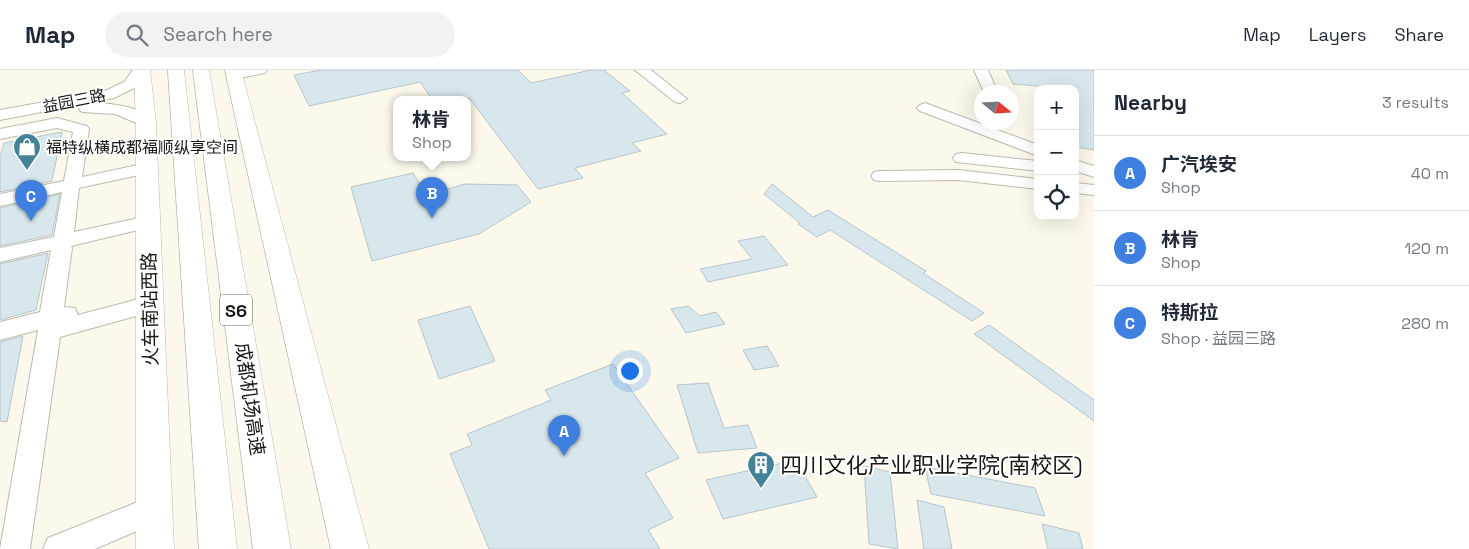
<!DOCTYPE html>
<meta charset="utf-8">
<style>
:root{--surface:#fff;--page:#f2f2f3;--text:#1f2937;--muted:#747a83;--line:#e0e1e3;--accent:#438397}
body{margin:0;font-family:"Space Grotesk","Noto Sans SC",sans-serif;background:var(--page);color:var(--text)}
.controls{position:absolute;right:15px;top:15px;display:grid;overflow:hidden;border-radius:10px;box-shadow:0 5px 20px #0002}
.controls button{width:45px;height:45px;display:grid;place-items:center;padding:0;border:0;border-bottom:1px solid var(--line);background:var(--surface);color:var(--text);font:25px sans-serif}
.compass{position:absolute;left:974px;top:15px;width:45px;height:45px;border-radius:50%;background:var(--surface);box-shadow:0 5px 20px #0002;rotate:108deg}
.you{position:absolute;left:629px;top:300px;width:18px;height:18px;margin:-12px;border:4px solid #fff;border-radius:50%;background:#1a73e8;box-shadow:0 0 0 8px #1a73e833}
.badge{display:grid;place-items:center;width:32px;height:32px;border-radius:50%;background:var(--accent);color:#fff;font-size:16px;font-weight:700}
.pin{position:absolute;translate:-50% -41px;filter:drop-shadow(0 1px 2px #0008)}
.pin::after{content:'';position:absolute;top:26px;width:18px;height:15px;background:inherit;clip-path:polygon(0 0,100% 0,50% 100%)}
.popup{position:absolute;left:393px;top:26px;width:78px;height:65px;box-sizing:border-box;display:grid;place-content:center;border-radius:10px;background:var(--surface);filter:drop-shadow(0 1px 4px #0005);font-size:16px;white-space:nowrap;color:var(--muted)}
.popup b{font-size:19px;color:var(--text)}
.popup::after{content:'';position:absolute;left:50%;top:100%;margin-left:-10px;border:10px solid transparent;border-top-color:var(--surface)}
.list{margin:0;padding:0;list-style:none}
h2{display:flex;justify-content:space-between;align-items:center;height:65px;margin:0;padding:0 20px;font-size:21px}
h2 small{font-size:16px;font-weight:400;color:var(--muted)}
.list li{display:grid;grid-template-columns:32px 1fr auto;gap:15px;align-items:center;box-sizing:border-box;height:75px;padding:0 20px;border-top:1px solid var(--line)}
.list b{display:block;font-size:19px;white-space:nowrap}
.list p{margin:0;font-size:16px;white-space:nowrap;color:var(--muted)}
.list em{font-size:16px;font-style:normal;color:var(--muted)}
.icon{flex:none;width:28px;height:28px;fill:none;stroke:currentColor;stroke-width:2;stroke-linecap:round;stroke-linejoin:round}
.map{position:relative;flex:none;width:1094px;height:479px;overflow:hidden}
header{display:flex;align-items:center;gap:30px;box-sizing:border-box;height:70px;padding:0 25px;background:var(--surface);border-bottom:1px solid var(--line)}
header strong{font-size:24px}
nav{display:flex;gap:28px;margin-inline-start:auto;font-size:18px}
.search{width:350px;height:45px;background:var(--page);display:flex;align-items:center;gap:12px;box-sizing:border-box;padding:0 18px;border-radius:28px;color:var(--muted);font-size:19px}
main{display:flex}
aside{flex:1;background:var(--surface)}
.map>svg:first-child{display:block}
.building{fill:#d7e7ec;stroke:#b6c5cb}
.lines{fill:none;stroke-linecap:round;stroke-linejoin:round}
.minor-casing{stroke:#bcbaad;stroke-width:2}
.major-casing{stroke:#bcbaad;stroke-width:1}
.highway-casing{stroke:#bcbaad;stroke-width:1}
.minor{fill:#fff;fill-rule:evenodd}
.major{fill:#fff;fill-rule:evenodd}
.highway{fill:#fff;fill-rule:evenodd}
.labels{text-anchor:middle;dominant-baseline:central;stroke-width:4;stroke-linejoin:round;paint-order:stroke}
.far-street-label{font-size:16px;fill:#181712;stroke:#fff}
.far-poi-label{font-size:16px;fill:#181712;stroke:#fff;text-anchor:start}
.shield{fill:#fff;stroke:#5d5d59;stroke-width:1}
.shield-label{font-size:18px;font-weight:bold;fill:#181712}
.street-label{font-size:19px;fill:#181712;stroke:#fff}
.near-poi-label{font-size:22px;fill:#181712;stroke:#fff;text-anchor:start}
</style>
<header>
<strong>Map</strong>
<div class="search"><svg class="icon" aria-label="search" viewBox="0 0 24 24"><circle cx="10" cy="10" r="6"/><path d="M15 15l6 6"/></svg>Search here</div>
<nav><a>Map</a><a>Layers</a><a>Share</a></nav>
</header>
<main>
<div class="map">
<svg width="1094" height="479" viewBox="0 0 1094 479">
<rect width="100%" height="100%" fill="#fcf9ec"/>
<path class="building" d="M 321,0 L 518,0 L 531,13 L 591,0 L 604,0 L 630,21 L 622,23 L 667,64 L 632,73 L 641,81 L 575,98 L 583,108 L 538,119 L 470,29 L 432,29 L 420,12 L 309,36 L 294,5 Z
M 1006,0 L 1094,0 L 1094,80 L 1075,77 L 1075,19 L 1013,14 Z
M 62,62 L 52,111 L 0,122 L 0,87 L 4,73 Z
M 413,103 L 427,125 L 465,114 L 517,115 L 531,132 L 479,164 L 372,191 L 351,117 Z
M 772,114 L 813,147 L 828,140 L 926,201 L 923,203 L 984,243 L 972,251 L 830,160 L 817,167 L 798,154 L 800,153 L 764,124 Z
M 60,124 L 52,165 L 0,176 L 0,138 Z
M 764,166 L 788,195 L 708,212 L 700,199 L 752,189 L 738,171 Z
M 48,183 L 36,240 L 0,250 L 0,194 Z
M 470,236 L 495,291 L 439,309 L 418,250 Z
M 688,236 L 700,246 L 716,242 L 725,254 L 686,263 L 671,239 Z
M 989,255 L 1094,330 L 1094,351 L 974,264 Z
M 23,266 L 7,352 L 0,351 L 0,272 Z
M 767,276 L 779,296 L 754,300 L 743,280 Z
M 613,294 L 679,388 L 645,403 L 673,448 L 648,460 L 660,479 L 489,479 L 450,384 L 472,375 L 467,364 L 551,330 L 545,320 Z
M 708,313 L 724,358 L 748,355 L 757,378 L 698,383 L 677,315 Z
M 796,390 L 817,427 L 723,449 L 706,410 Z
M 864,396 L 890,402 L 898,479 L 869,474 Z
M 925,397 L 1035,418 L 1045,446 L 931,424 Z
M 917,430 L 944,437 L 952,479 L 924,479 Z
M 1042,454 L 1079,463 L 1083,479 L 1048,479 Z"/>
<g class="lines">
<defs>
<path id="minor" d="M 133,0 L 147,0 L 134,18 L 114,28 L 0,50 L 0,40 L 105,21 L 124,12 Z
M 239,0 L 267,0 L 265,3 L 235,9 L 228,5 L 230,2 Z
M 635,0 L 651,0 L 687,29 L 680,33 L 675,32 Z
M 974,0 L 988,0 L 996,19 L 994,22 L 984,22 Z
M 925,33 L 1038,75 L 1038,86 L 920,41 L 917,38 L 920,35 Z
M 87,34 C 105,32 142,35 154,52 L 146,57 L 115,44 L 82,42 L 79,39 L 82,36 Z
M 57,48 L 87,56 L 89,59 L 82,107 L 147,93 L 153,94 L 156,98 L 153,102 L 79,118 L 74,162 L 148,146 L 155,148 L 158,152 L 155,156 L 71,176 L 72,178 L 64,237 L 75,238 L 78,245 L 150,226 L 158,228 L 161,234 L 158,240 L 60,267 L 30,479 L 0,479 L 38,260 L 0,270 L 0,252 L 40,242 L 51,180 L 0,192 L 0,178 L 54,167 L 62,122 L 0,136 L 0,124 L 64,111 L 73,62 L 57,58 L 0,69 L 0,59 Z
M 962,83 L 1038,91 L 1038,101 L 956,92 L 953,88 L 956,84 Z
M 1075,90 L 1094,96 L 1094,107 L 1075,101 Z
M 958,100 L 1038,109 L 1038,119 L 958,110 L 880,111 L 874,110 L 871,106 L 874,102 L 880,101 Z
M 1075,113 L 1094,115 L 1094,125 L 1075,123 Z
M 155,425 L 165,429 L 170,439 L 165,449 L 95,479 L 43,479 L 48,468 Z"/>
<path id="major" d="M 134,0 L 150,0 L 156,52 L 174,479 L 136,479 L 136,52 Z
M 225,0 L 241,0 L 369,479 L 331,479 Z"/>
<path id="highway" d="M 168,0 L 184,0 L 237,479 L 199,479 Z
M 193,0 L 209,0 L 291,479 L 253,479 Z"/>
</defs>
<use href="#minor" class="minor-casing"/>
<use href="#major" class="major-casing"/>
<use href="#highway" class="highway-casing"/>
<use href="#minor" class="minor"/>
<use href="#major" class="major"/>
<use href="#highway" class="highway"/>
</g>
<defs>
<symbol id="shop-pin" viewBox="-11 -11 22 30"><path d="M0 17L-7.5 6A9.5 9.5 0 1 1 7.5 6Z" fill="#438397" stroke="#fff"/><path d="M-5-2.5h2.3a2.7 3.5 0 0 1 5.4 0H5L5.5 6h-11ZM-1.5-2.5h3a1.5 2.3 0 0 0-3 0Z" fill="#fff"/></symbol>
<symbol id="building-pin" viewBox="-11 -11 22 30"><path d="M0 17L-7.5 6A9.5 9.5 0 1 1 7.5 6Z" fill="#438397" stroke="#fff"/><path d="M-4-6H4V6H1V3H-1V6H-4ZM-2.5-4.3h1.7v1.8h-1.7ZM.8-4.3h1.7v1.8H.8ZM-2.5-1h1.7V.8h-1.7ZM.8-1h1.7V.8H.8Z" fill="#fff"/></symbol>
</defs>
<g fill-rule="evenodd">
<use href="#shop-pin" x="11" y="61" width="32" height="43"/>
<use href="#building-pin" x="745" y="379" width="32" height="43"/>
</g>
<g class="labels">
<g class="far-street-label">
<text transform="translate(74 31) rotate(-11)">益园三路</text>
</g>
<g class="far-poi-label">
<text x="46" y="77">福特纵横成都福顺纵享空间</text>
</g>
<rect class="shield" x="220" y="224.5" width="32" height="31" rx="4"/>
<g class="shield-label">
<text x="236" y="240">S6</text>
</g>
<g class="street-label">
<text transform="translate(150 239) rotate(-91)">火车南站西路</text>
<text transform="translate(250 329) rotate(82)">成都机场高速</text>
</g>
<g class="near-poi-label">
<text x="780" y="395">四川文化产业职业学院(南校区)</text>
</g>
</g>
</svg>
<div class="controls">
<button>+</button>
<button>−</button>
<button><svg class="icon" aria-label="locate" viewBox="0 0 24 24"><circle cx="12" cy="12" r="6"/><path d="M12 2v4M12 18v4M2 12h4M18 12h4"/></svg></button>
</div>
<svg class="compass" viewBox="-18 -18 36 36"><path d="M0-13l5 13h-10z" fill="#e53935"/><path d="M0 13l5-13h-10z" fill="#747a83"/></svg>
<div class="you"></div>
<div class="pin badge" style="left:564px;top:386px;background:#3f7fe0">A</div>
<div class="pin badge" style="left:432px;top:148px;background:#3f7fe0">B</div>
<div class="popup"><b>林肯</b>Shop</div>
<div class="pin badge" style="left:31px;top:151px;background:#3f7fe0">C</div>
</div>
<aside>
<h2>Nearby<small>3 results</small></h2>
<ul class="list">
<li><span class="badge" style="background:#3f7fe0">A</span><div><b>广汽埃安</b><p>Shop</p></div><em>40 m</em></li>
<li><span class="badge" style="background:#3f7fe0">B</span><div><b>林肯</b><p>Shop</p></div><em>120 m</em></li>
<li><span class="badge" style="background:#3f7fe0">C</span><div><b>特斯拉</b><p>Shop · 益园三路</p></div><em>280 m</em></li>
</ul>
</aside>
</main>
